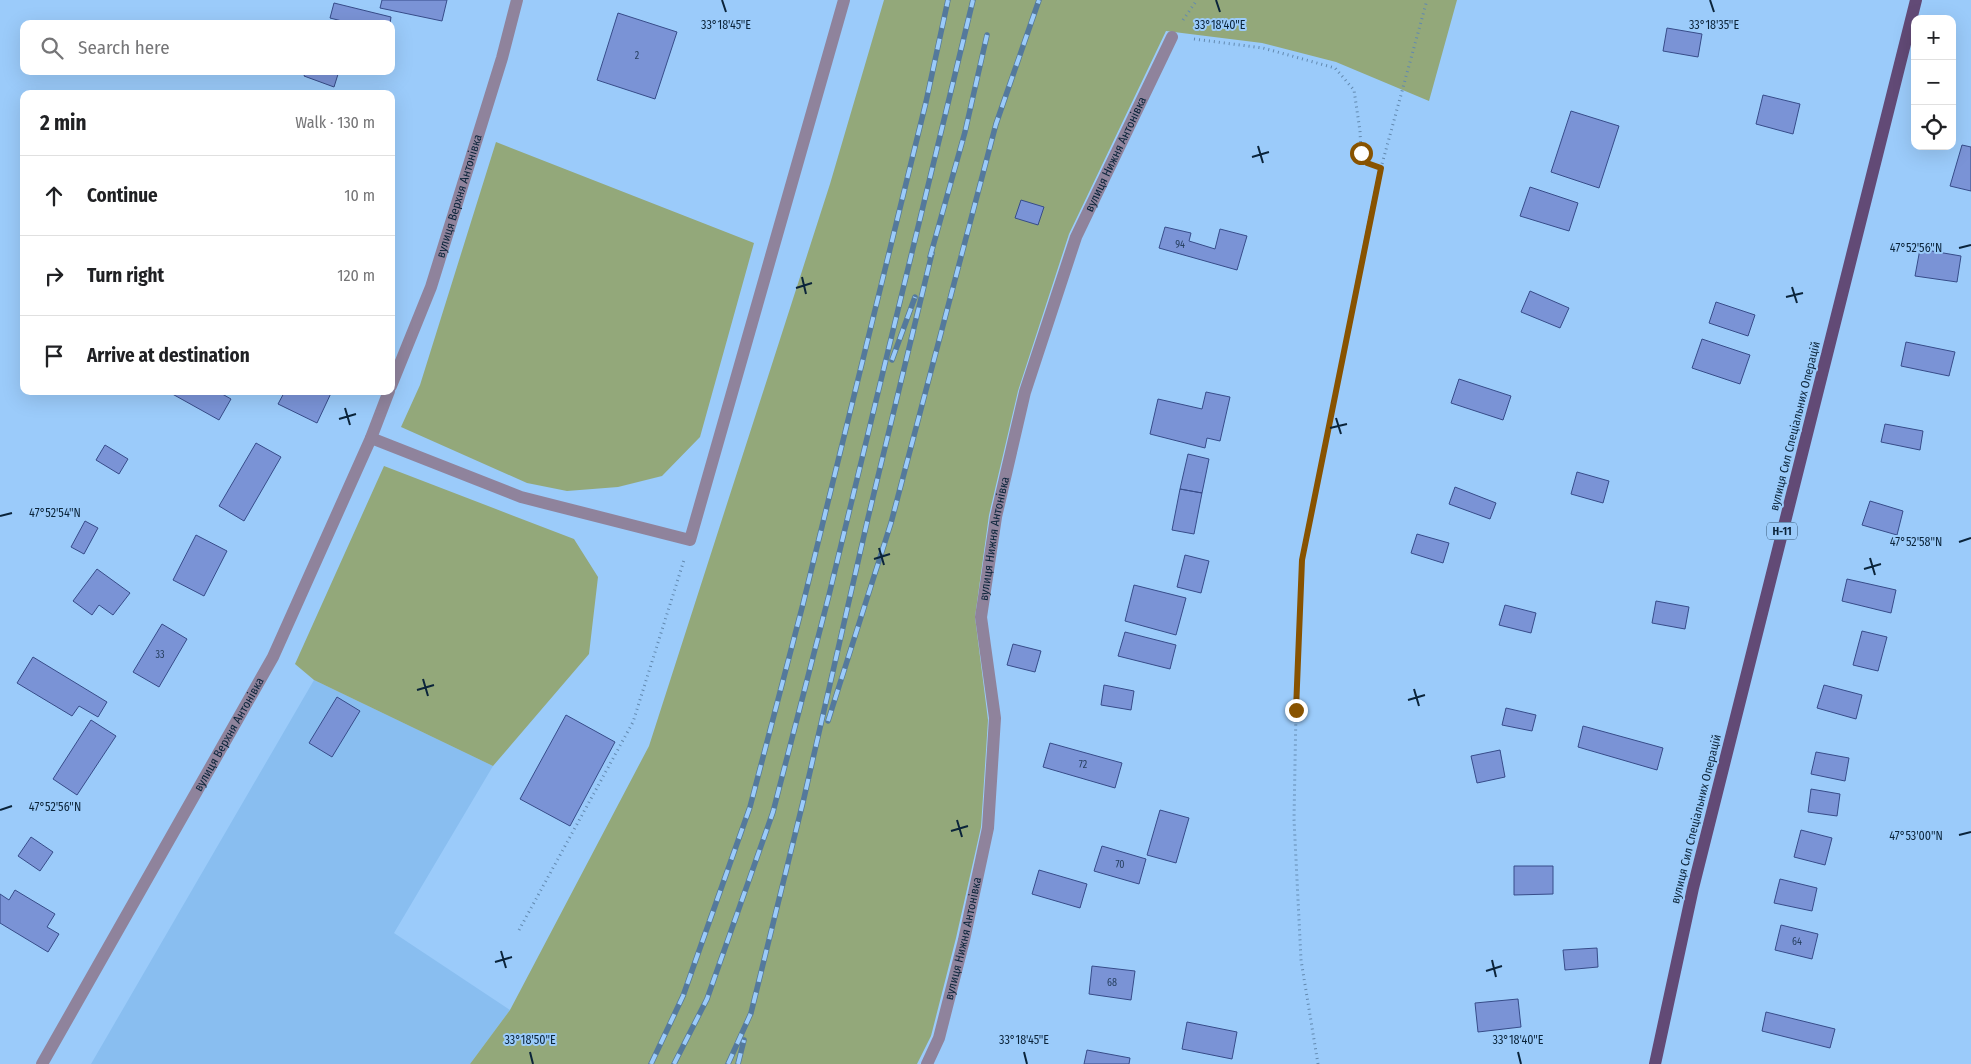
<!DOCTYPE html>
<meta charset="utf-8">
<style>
:root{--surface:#fff;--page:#f6f6f6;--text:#202124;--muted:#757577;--line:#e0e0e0}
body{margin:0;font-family:"Fira Sans Condensed",sans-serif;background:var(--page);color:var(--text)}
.controls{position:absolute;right:15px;top:15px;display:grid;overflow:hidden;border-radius:10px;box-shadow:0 5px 20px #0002}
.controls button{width:45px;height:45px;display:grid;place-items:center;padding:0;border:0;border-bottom:1px solid var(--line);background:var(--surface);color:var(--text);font:25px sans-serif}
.stop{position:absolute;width:15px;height:15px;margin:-11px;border:4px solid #885300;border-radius:50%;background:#fff}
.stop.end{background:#885300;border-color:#fff;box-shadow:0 1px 5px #0008}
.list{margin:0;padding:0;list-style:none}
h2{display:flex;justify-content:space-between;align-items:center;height:65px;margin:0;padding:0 20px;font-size:21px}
h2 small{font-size:16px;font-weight:400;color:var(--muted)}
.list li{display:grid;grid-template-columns:32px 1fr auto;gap:15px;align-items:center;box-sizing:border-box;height:80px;padding:0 20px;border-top:1px solid var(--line)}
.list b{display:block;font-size:19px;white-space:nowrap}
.list em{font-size:16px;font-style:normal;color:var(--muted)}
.icon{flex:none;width:28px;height:28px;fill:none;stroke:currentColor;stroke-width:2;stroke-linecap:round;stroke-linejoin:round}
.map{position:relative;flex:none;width:1971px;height:1064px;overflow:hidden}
.search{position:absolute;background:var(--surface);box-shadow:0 5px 20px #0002;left:20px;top:20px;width:375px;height:55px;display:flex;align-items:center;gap:12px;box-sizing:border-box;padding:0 18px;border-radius:10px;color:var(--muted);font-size:19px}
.panel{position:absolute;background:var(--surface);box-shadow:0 5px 20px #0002;left:20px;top:90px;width:375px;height:305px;border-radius:10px}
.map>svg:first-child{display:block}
.built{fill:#89bef0}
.green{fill:#93a87a}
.building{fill:#7a93d6;stroke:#374c89}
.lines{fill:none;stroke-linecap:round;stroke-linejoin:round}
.path{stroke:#6289af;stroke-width:3;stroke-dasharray:1 4;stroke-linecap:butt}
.street{stroke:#8f839c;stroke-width:12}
.primary{stroke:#624a76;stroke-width:12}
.rail-casing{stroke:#54799c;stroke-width:5.5}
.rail{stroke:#9bcbfa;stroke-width:4;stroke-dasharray:11;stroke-linecap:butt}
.route{stroke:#885300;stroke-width:6}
.ticks{fill:none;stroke:#0b243a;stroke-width:2}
.labels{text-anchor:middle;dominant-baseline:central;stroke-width:4;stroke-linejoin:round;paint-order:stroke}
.number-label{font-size:10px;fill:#274061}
.shield{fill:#9bcbfa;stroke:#365674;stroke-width:1}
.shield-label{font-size:11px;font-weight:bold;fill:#0b243a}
.street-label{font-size:12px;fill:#0b243a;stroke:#9bcbfa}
.ticks-label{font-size:12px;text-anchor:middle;fill:#0b243a;stroke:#9bcbfa;stroke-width:4;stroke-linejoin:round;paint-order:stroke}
</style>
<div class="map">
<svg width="1971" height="1064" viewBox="0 0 1971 1064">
<rect width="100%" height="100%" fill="#9bcbfa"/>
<path class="built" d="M 314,680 L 493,766 L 394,933 L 510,1010 L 470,1064 L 91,1064 Z"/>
<path class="green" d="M 884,0 L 1457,0 L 1429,101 L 1336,62 L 1262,43 L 1166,31 L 1069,234 L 1018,391 L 989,515 L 975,617 L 988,720 L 981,827 L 956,938 L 931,1036 L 917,1064 L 470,1064 L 510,1010 L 649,746 L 830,184 Z
M 496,142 L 754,243 L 700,437 L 662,476 L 618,487 L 567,491 L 527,483 L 401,427 L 420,385 Z
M 384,466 L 574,539 L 598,577 L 589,654 L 493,766 L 314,680 L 295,664 Z"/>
<path class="building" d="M 382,0 L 447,0 L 442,21 L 380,8 Z
M 334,3 L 391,17 L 390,24 L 354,24 L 330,18 Z
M 618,13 L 677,32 L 655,99 L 597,80 Z
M 1667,28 L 1702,34 L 1698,57 L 1663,51 Z
M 306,71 L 339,71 L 334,87 L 304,76 Z
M 1763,95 L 1800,104 L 1793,134 L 1756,124 Z
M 1571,111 L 1619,126 L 1599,188 L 1551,172 Z
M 1962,145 L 1971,147 L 1971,191 L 1950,186 Z
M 1530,187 L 1578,203 L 1569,231 L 1520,216 Z
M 1021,200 L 1044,207 L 1038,225 L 1015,218 Z
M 1165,227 L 1191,233 L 1189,241 L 1215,249 L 1220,229 L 1247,236 L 1237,270 L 1159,248 Z
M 1920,249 L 1961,256 L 1957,282 L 1915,276 Z
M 1530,291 L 1569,308 L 1560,328 L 1521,312 Z
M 1716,302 L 1755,315 L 1748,336 L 1709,323 Z
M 1702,339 L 1750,355 L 1740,384 L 1692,368 Z
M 1906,342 L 1955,352 L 1949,376 L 1901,366 Z
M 1459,379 L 1511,396 L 1503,420 L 1451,403 Z
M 167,391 L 217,391 L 231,399 L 219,420 Z
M 285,391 L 332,391 L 317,423 L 278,404 Z
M 1206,392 L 1230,397 L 1220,441 L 1207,438 L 1205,448 L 1150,434 L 1158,399 L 1202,409 Z
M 1885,424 L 1923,431 L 1920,450 L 1881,442 Z
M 256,443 L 281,457 L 244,521 L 219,506 Z
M 105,445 L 128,459 L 119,474 L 96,460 Z
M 1188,454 L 1209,459 L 1202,493 L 1180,489 Z
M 1577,472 L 1609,481 L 1603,503 L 1571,494 Z
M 1455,487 L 1496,503 L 1490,519 L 1449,504 Z
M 1180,489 L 1202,493 L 1194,534 L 1172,530 Z
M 1870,501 L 1903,511 L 1897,535 L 1862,525 Z
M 85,521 L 98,528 L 84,554 L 71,547 Z
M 1417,534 L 1449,543 L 1443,563 L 1411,553 Z
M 196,535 L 227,551 L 204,596 L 173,580 Z
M 1185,555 L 1209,561 L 1201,593 L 1177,587 Z
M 97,569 L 130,593 L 113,615 L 99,605 L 92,615 L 73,601 Z
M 1847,579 L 1896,590 L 1891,613 L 1842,601 Z
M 1134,585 L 1186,598 L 1176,635 L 1125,621 Z
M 1656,601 L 1689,607 L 1685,629 L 1652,623 Z
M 1505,605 L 1536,613 L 1531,633 L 1499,625 Z
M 162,624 L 187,639 L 159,687 L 133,672 Z
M 1862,631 L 1887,637 L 1878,671 L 1853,665 Z
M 1125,632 L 1176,645 L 1170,669 L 1118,656 Z
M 1013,644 L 1041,651 L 1035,672 L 1007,665 Z
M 33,657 L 107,702 L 98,717 L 79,706 L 72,716 L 17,683 Z
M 1104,685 L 1134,691 L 1131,710 L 1101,705 Z
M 1824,685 L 1862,695 L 1856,719 L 1817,708 Z
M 337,697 L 360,711 L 332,757 L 309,743 Z
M 1506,708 L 1536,715 L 1532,731 L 1502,725 Z
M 566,715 L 615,742 L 570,826 L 520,799 Z
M 91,720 L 116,736 L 77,795 L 53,779 Z
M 1583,726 L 1663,748 L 1657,770 L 1578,747 Z
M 1050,743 L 1122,763 L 1115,788 L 1043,767 Z
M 1500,750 L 1505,777 L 1477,783 L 1471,756 Z
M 1816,752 L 1849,758 L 1845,781 L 1811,774 Z
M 1811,789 L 1840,794 L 1837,816 L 1808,812 Z
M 1160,810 L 1189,818 L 1176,863 L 1147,855 Z
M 1801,830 L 1832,838 L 1825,865 L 1794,857 Z
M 31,837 L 53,852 L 40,871 L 18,856 Z
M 1102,846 L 1146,859 L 1139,884 L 1094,871 Z
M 1514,866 L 1553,866 L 1553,894 L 1514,895 Z
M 1039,870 L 1087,884 L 1080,908 L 1032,894 Z
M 1780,879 L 1817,888 L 1812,911 L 1774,903 Z
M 15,890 L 55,914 L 47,927 L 59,934 L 48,952 L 0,923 L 0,894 L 9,900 Z
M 1781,925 L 1818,934 L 1812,959 L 1775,950 Z
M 1597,948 L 1598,967 L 1565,970 L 1563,950 Z
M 1092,966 L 1135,971 L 1131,1000 L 1089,994 Z
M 1518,999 L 1521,1027 L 1478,1032 L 1475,1003 Z
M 1766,1012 L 1835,1029 L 1830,1048 L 1762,1031 Z
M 1187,1022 L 1237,1032 L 1232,1059 L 1182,1049 Z
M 1087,1050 L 1130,1058 L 1129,1064 L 1084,1064 Z"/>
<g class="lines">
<path class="path" d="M 1183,20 L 1197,0
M 1194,39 L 1263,48 L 1335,68 L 1354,90 L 1360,131 L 1361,153 L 1367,163 L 1381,168
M 519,930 L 633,722 L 684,560
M 1318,1064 L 1301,960 L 1294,819 L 1296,710 L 1302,560 L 1376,186 L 1427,0"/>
<g class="street">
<path id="s1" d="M 391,386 L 431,287 L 502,58 L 517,0"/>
<path d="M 371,438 L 521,497 L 690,540 L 844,0"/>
<path id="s2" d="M 42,1064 L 273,657 L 371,438 L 389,391"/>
<path id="s3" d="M 927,1064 L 939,1038 L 964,940 L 988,828 L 995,718 L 981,617 L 996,517 L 1025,392 L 1076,237 L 1172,37"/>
</g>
<path class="primary" d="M 1655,1064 L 1693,888 L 1916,0"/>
<defs>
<path id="rail" d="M 930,257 L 965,132 L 987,35
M 892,360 L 915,297
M 828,721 L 891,523 L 996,124 L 1039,0
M 651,1064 L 683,996 L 750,807 L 803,604 L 926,102 L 948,0
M 674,1064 L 707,999 L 773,812 L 829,595 L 973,0
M 728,1064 L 751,1013 L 804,798 L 868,518 L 932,253
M 738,1064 L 744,1040"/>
</defs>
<use href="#rail" class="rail-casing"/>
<use href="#rail" class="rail"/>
</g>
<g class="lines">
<path class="route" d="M 1296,710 L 1302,560 L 1381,168 L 1367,163 L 1361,153"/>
</g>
<path class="ticks" d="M 722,0 L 726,12M 1216,0 L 1220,12M 1710,0 L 1714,12M 1258,146 L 1263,163M 1252,157 L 1269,152M 1959,248 L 1971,245M 802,277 L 806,294M 1792,287 L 1797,303M 796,288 L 812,283M 1786,297 L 1803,293M 345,408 L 350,425M 1336,418 L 1341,434M 339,419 L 356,414M 1330,428 L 1347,424M 0,516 L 12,513M 1959,542 L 1971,538M 879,548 L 884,565M 1870,558 L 1875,575M 874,559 L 890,554M 1864,569 L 1881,564M 423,679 L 428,696M 1414,689 L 1419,706M 417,690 L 434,685M 1408,700 L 1425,695M 0,810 L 12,806M 957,820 L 962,837M 951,831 L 968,826M 1959,835 L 1971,832M 501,951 L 506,968M 1492,960 L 1496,977M 495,962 L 512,957M 1486,971 L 1502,966M 530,1052 L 533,1064M 1024,1052 L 1027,1064M 1518,1052 L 1521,1064"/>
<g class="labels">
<g class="number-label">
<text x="637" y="56">2</text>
<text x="1180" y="245">94</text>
<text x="160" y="655">33</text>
<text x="1083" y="765">72</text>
<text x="1120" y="865">70</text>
<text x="1797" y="942">64</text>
<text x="1112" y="983">68</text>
</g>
<rect class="shield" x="1767" y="522.5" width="30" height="17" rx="4"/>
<g class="shield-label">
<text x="1782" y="531">Н-11</text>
</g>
<g class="street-label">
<text stroke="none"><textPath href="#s3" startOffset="941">вулиця Нижня Антонівка</textPath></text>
<text stroke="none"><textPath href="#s1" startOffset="202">вулиця Верхня Антонівка</textPath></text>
<text transform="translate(1795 426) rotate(-76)">вулиця Сил Спеціальних Операцій</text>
<text stroke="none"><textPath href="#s3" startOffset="536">вулиця Нижня Антонівка</textPath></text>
<text stroke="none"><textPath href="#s2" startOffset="379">вулиця Верхня Антонівка</textPath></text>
<text transform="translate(1696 819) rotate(-76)">вулиця Сил Спеціальних Операцій</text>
<text stroke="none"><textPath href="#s3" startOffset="131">вулиця Нижня Антонівка</textPath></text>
</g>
</g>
<g class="ticks-label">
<text x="726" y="29">33°18'45"E</text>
<text x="1220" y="29">33°18'40"E</text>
<text x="1714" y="29">33°18'35"E</text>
<text x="1916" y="252">47°52'56"N</text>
<text x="55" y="517">47°52'54"N</text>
<text x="1916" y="546">47°52'58"N</text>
<text x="55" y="811">47°52'56"N</text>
<text x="1916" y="840">47°53'00"N</text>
<text x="530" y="1044">33°18'50"E</text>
<text x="1024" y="1044">33°18'45"E</text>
<text x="1518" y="1044">33°18'40"E</text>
</g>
</svg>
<div class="controls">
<button>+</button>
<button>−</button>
<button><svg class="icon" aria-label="locate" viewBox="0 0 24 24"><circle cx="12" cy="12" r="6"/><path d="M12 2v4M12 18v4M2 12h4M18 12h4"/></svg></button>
</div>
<div class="stop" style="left:1361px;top:153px"></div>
<div class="stop end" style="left:1296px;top:710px"></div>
<div class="search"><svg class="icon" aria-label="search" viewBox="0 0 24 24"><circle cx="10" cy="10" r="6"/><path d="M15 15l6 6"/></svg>Search here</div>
<section class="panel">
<h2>2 min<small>Walk · 130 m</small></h2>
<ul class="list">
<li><svg class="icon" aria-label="ahead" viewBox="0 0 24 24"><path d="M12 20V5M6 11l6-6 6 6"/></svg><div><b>Continue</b></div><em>10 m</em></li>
<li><svg class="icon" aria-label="right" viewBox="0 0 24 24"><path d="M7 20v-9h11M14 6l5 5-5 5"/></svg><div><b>Turn right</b></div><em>120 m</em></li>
<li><svg class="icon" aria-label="arrive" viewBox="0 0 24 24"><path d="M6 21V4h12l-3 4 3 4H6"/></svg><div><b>Arrive at destination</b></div></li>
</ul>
</section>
</div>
